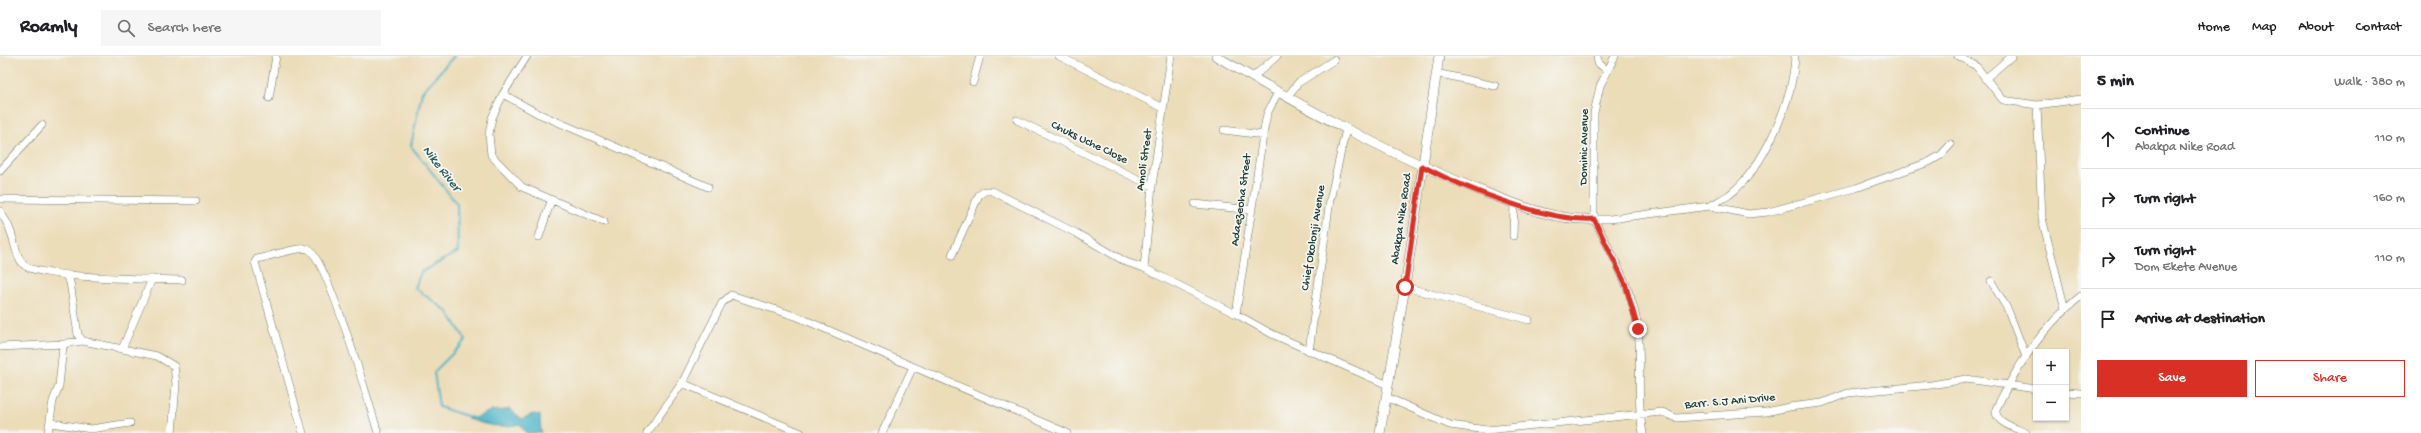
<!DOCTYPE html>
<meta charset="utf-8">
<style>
:root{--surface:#fff;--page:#f6f6f6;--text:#202124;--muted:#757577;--line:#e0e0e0;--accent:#d93025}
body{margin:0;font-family:"Gochi Hand",sans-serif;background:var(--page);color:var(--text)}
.controls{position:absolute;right:12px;bottom:12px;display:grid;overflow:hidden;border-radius:0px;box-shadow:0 1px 3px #0004}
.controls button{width:36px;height:36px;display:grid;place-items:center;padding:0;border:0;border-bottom:1px solid var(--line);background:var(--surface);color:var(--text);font:20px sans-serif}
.stop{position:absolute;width:12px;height:12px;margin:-9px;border:3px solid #d93025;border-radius:50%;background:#fff}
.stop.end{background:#d93025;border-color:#fff;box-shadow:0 1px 4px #0008}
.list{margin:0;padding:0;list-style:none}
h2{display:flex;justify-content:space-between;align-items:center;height:52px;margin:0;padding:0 16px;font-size:17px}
h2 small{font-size:13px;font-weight:400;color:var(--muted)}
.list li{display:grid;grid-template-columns:26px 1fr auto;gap:12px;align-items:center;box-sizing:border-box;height:60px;padding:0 16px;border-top:1px solid var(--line)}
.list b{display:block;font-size:15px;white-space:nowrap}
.list p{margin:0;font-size:13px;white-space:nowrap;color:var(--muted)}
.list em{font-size:13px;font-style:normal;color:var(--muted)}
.actions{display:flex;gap:8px;padding:12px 16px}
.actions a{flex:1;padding:9px 0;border:1px solid var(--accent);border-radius:0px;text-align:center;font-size:14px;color:var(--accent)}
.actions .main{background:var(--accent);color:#fff}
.icon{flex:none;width:22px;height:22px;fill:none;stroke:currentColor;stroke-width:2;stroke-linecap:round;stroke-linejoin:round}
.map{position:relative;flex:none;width:2081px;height:377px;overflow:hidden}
header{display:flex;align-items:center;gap:24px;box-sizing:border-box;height:56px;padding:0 20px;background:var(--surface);border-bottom:1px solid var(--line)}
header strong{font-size:19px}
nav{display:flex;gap:22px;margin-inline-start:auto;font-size:14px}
.search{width:280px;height:36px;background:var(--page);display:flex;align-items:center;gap:10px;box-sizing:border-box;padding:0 14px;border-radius:0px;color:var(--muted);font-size:15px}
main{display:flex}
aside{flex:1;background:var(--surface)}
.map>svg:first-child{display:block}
.water{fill:#48b2c7;stroke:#34787e}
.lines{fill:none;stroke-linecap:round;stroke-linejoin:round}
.stream{stroke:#48b2c7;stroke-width:2}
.minor-casing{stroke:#677563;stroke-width:8}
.major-casing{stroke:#677563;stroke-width:10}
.minor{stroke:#fff;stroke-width:7}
.major{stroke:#fff;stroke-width:9}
.route{stroke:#d93025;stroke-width:5}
.labels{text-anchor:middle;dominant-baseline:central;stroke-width:3.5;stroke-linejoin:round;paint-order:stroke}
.street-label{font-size:12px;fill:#1f3d34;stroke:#f6f6f2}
.water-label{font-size:13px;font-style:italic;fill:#2b6060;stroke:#f6f6f2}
</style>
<header>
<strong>Roamly</strong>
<div class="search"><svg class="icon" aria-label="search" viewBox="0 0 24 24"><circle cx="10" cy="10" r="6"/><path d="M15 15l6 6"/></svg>Search here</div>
<nav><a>Home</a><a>Map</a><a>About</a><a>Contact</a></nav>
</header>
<main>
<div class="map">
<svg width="2081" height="377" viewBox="0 0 2081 377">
<rect width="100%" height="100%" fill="#f6f6f2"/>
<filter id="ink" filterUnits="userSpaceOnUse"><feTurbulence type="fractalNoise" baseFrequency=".025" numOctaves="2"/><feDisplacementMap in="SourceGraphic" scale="8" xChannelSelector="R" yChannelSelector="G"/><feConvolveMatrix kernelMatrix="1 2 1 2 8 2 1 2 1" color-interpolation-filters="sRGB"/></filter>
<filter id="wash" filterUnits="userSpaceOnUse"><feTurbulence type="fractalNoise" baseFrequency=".012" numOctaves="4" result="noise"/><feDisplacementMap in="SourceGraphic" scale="16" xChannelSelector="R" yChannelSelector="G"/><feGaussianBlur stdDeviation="0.9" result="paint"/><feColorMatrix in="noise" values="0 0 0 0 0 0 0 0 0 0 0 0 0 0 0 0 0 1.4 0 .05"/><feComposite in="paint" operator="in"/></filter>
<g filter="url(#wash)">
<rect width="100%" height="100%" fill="#ecddb9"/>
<path class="water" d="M 510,353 L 522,363 L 533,358 L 540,359 L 541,377 L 526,377 L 520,368 C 502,373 483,369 467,362 C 478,363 481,358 491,355 C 498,354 503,355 510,353 Z"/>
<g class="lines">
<path class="stream" d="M 454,0 L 422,36 L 411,90 L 457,148 L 458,196 L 421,216 L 415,232 L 448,256 L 466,284 L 434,316 L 439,351 L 476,363"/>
</g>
</g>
<g filter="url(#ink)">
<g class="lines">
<defs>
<path id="minor" d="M 527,0 L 503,38 L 492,62 L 489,78 L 491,99 L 522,131 L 604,166
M 1059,0 L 1163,52
M 1597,0 L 1598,7 L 1607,14
M 1958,0 L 1976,10 L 2003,44 L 2037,49 L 2081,43
M 1436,17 L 1495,30
M 1253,21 L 1277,0
M 1985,23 L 2012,0
M 973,26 L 980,0
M 503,38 L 537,57 L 708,131
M 1287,41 L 1298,27 L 1334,4
M 269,42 L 276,0
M 2037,49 L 2042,162 L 2065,253
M 1017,64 L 1152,130
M 1224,74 L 1263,79
M 0,115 L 42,69
M 0,143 L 196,145
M 1195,148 L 1252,154
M 1710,150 C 1716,146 1723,143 1729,139 C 1765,111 1793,44 1795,0
M 0,155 C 3,161 8,167 10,174 C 15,185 15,199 23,208 C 35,223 157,223 182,224
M 1594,163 L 1610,163 L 1710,150 L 1749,158 L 1768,156 L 1856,132 L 1929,106 L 1941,99 L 1951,88
M 1594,163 C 1612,198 1633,234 1638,273 C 1642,308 1636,343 1643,377
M 1594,163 L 1594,57 L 1600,30 L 1615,0
M 1513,180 L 1514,148
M 539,181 L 551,145
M 952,199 L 979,139 L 985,135 L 992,135 L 1076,177 L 1126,206 L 1144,212 L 1236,258 L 1272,278 L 1388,329
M 1144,212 L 1152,130 L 1171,0
M 66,220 L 70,226 L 78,279 L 83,285 L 157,300 L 174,310 L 176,328 L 172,377
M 1991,225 L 2008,254 L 2026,301
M 1405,231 L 1529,264
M 1236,258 L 1263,79 L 1267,58 L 1278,36
M 0,291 L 64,288
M 122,293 L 152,223
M 1309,295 L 1330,144 L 1346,73
M 682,327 L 801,377
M 2066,336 L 2081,337
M 1386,341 L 1450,369 L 1487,374 L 1662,356 L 1676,362 L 1766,356 L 1789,351 L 1822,347 L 1848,337 L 1931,329 L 1966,323 L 2036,333
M 51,367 L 91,373 L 130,367
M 48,377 L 53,345 L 59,330 L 63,290 L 67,287 L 83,285
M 303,377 L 255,206 L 257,203 C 267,201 300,190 308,193 C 327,202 370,350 378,377
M 647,377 L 682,327 L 722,247 L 731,239 L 798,261 L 1067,377
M 882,377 L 913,311
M 2026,377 C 2016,372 1994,367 1996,353 C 2016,311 2044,269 2081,240"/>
<path id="major" d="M 1216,0 C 1304,52 1394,101 1489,138 C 1523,151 1558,165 1594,163
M 1380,377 L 1405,231 L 1439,0"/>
</defs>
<use href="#minor" class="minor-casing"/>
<use href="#major" class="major-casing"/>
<use href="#minor" class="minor"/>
<use href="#major" class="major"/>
</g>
</g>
<g class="lines" filter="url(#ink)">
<path class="route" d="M 1405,231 L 1422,110 C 1464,132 1547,166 1594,163 L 1625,227 L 1638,273"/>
</g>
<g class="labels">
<g class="street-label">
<text transform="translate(1089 87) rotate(26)">Chuks Uche Close</text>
<text transform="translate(1585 91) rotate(-89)">Dominic Avenue</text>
<text transform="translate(1145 104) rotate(-82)">Amoli Street</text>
<text transform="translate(1242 144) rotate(-82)">Adaezeoha Street</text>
<text transform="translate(1402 163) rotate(-82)">Abakpa Nike Road</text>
<text transform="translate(1314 182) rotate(-81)">Chief Okolonji Avenue</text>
<text transform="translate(1730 346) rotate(-5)">Barr. S.J Ani Drive</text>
</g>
<g class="water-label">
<text transform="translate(441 113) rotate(52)">Nike River</text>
</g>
</g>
</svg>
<div class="controls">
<button>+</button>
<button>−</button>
</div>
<div class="stop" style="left:1405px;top:231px"></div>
<div class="stop end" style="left:1638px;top:273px"></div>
</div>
<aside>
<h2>5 min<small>Walk · 380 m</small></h2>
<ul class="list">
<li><svg class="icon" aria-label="ahead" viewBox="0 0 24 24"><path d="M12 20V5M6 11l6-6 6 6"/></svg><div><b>Continue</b><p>Abakpa Nike Road</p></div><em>110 m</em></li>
<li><svg class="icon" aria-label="right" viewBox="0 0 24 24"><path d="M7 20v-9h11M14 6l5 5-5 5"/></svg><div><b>Turn right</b></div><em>160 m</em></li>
<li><svg class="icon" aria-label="right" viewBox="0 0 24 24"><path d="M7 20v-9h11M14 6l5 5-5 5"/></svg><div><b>Turn right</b><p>Dom Ekete Avenue</p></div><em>110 m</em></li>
<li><svg class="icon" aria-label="arrive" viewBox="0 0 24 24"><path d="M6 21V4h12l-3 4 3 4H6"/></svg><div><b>Arrive at destination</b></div></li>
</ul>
<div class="actions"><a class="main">Save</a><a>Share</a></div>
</aside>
</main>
